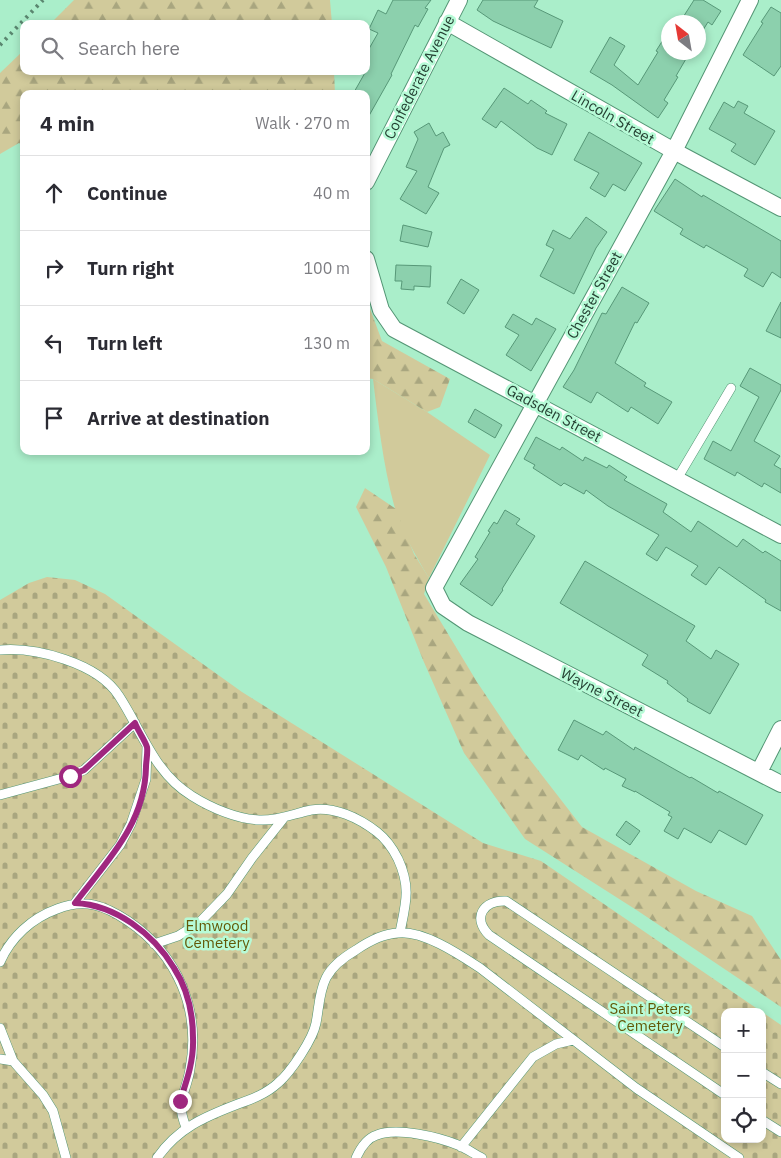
<!DOCTYPE html>
<meta charset="utf-8">
<style>
:root{--surface:#fff;--page:#f2f2f3;--text:#2b2b33;--muted:#7c7c81;--line:#e1e1e2}
body{margin:0;font-family:"IBM Plex Sans",sans-serif;background:var(--page);color:var(--text)}
.controls{position:absolute;right:15px;bottom:15px;display:grid;overflow:hidden;border-radius:10px;box-shadow:0 2px 8px #0003}
.controls button{width:45px;height:45px;display:grid;place-items:center;padding:0;border:0;border-bottom:1px solid var(--line);background:var(--surface);color:var(--text);font:25px sans-serif}
.compass{position:absolute;left:661px;top:15px;width:45px;height:45px;border-radius:50%;background:var(--surface);box-shadow:0 2px 8px #0003;rotate:329deg}
.stop{position:absolute;width:15px;height:15px;margin:-11px;border:4px solid #9f277f;border-radius:50%;background:#fff}
.stop.end{background:#9f277f;border-color:#fff;box-shadow:0 1px 5px #0008}
.list{margin:0;padding:0;list-style:none}
h2{display:flex;justify-content:space-between;align-items:center;height:65px;margin:0;padding:0 20px;font-size:21px}
h2 small{font-size:16px;font-weight:400;color:var(--muted)}
.list li{display:grid;grid-template-columns:32px 1fr auto;gap:15px;align-items:center;box-sizing:border-box;height:75px;padding:0 20px;border-top:1px solid var(--line)}
.list b{display:block;font-size:19px;white-space:nowrap}
.list em{font-size:16px;font-style:normal;color:var(--muted)}
.icon{flex:none;width:28px;height:28px;fill:none;stroke:currentColor;stroke-width:2;stroke-linecap:round;stroke-linejoin:round}
.map{position:relative;flex:none;width:781px;height:1158px;overflow:hidden}
.search{position:absolute;background:var(--surface);box-shadow:0 2px 8px #0003;left:20px;top:20px;width:350px;height:55px;display:flex;align-items:center;gap:12px;box-sizing:border-box;padding:0 18px;border-radius:10px;color:var(--muted);font-size:19px}
.panel{position:absolute;background:var(--surface);box-shadow:0 2px 8px #0003;left:20px;top:90px;width:350px;height:365px;border-radius:10px}
.map>svg:first-child{display:block}
.green{fill:#d1ca9b}
.forest{fill:url(#forest-firs)}
.cemetery{fill:url(#cemetery-stones)}
.building{fill:#8cd0ad;stroke:#579878}
.lines{fill:none;stroke-linecap:round;stroke-linejoin:round}
.lane-casing{stroke:#539574;stroke-width:10}
.street-casing{stroke:#539574;stroke-width:18}
.lane{stroke:#fff;stroke-width:9}
.street{stroke:#fff;stroke-width:16}
.rail{stroke:#5a866f;stroke-width:4;stroke-dasharray:2.5 5;stroke-linecap:butt}
.route{stroke:#9f277f;stroke-width:6}
.labels{text-anchor:middle;dominant-baseline:central;stroke-width:5;stroke-linejoin:round;paint-order:stroke}
.street-label{font-size:15px;fill:#254133;stroke:#b7fbd7}
.park-label{font-size:15px;fill:#635807;stroke:#b7fbd7}
</style>
<div class="map">
<svg width="781" height="1158" viewBox="0 0 781 1158">
<defs>
<pattern id="forest-firs" width="22" height="20" patternUnits="userSpaceOnUse" patternTransform="scale(1.25)"><rect width="22" height="20" fill="#d1ca9b"/><path d="M5 1l3.5 6h-7zM16 11l3.5 6h-7z" fill="#a9a67f"/></pattern>
<pattern id="cemetery-stones" width="16" height="16" patternUnits="userSpaceOnUse" patternTransform="scale(1.25)"><rect width="16" height="16" fill="#d1ca9b"/><path d="M2 7V4a2 2 0 0 1 4 0v3zM10 15v-3a2 2 0 0 1 4 0v3z" fill="#a9a67f"/></pattern>
</defs>
<rect width="100%" height="100%" fill="#aaeeca"/>
<path class="green" d="M 373,379 L 427,412 L 490,455 L 429,578 C 415,555 401,530 394,505 C 383,464 378,420 373,379 Z"/>
<path class="forest" d="M 74,0 L 330,0 L 332,24 L 50,24 Z
M 24,50 L 24,71 L 334,71 L 335,94 L 24,94 L 24,146 L 19,143 L 0,154 L 0,73 Z
M 366,298 L 382,341 L 450,379 L 440,407 L 427,412 L 373,379 L 366,378 Z
M 365,488 L 396,509 L 414,554 L 429,578 L 424,594 L 477,682 L 524,752 L 582,827 L 696,891 L 752,916 L 781,960 L 781,1007 L 638,911 L 525,839 L 464,753 L 423,660 L 386,567 L 356,507 Z"/>
<path class="cemetery" d="M 47,577 L 75,580 L 105,594 L 242,692 L 483,843 L 541,861 L 762,1012 L 725,1012 L 725,1139 L 762,1139 L 762,1012 L 781,1025 L 781,1158 L 0,1158 L 0,600 L 29,583 Z"/>
<path class="building" d="M 393,0 L 431,0 L 425,8 L 428,9 L 418,27 L 415,25 L 391,74 L 392,75 L 366,121 L 366,94 L 353,94 L 366,71 L 366,54 L 378,33 L 369,29 L 378,10 L 386,14 Z
M 483,0 L 538,0 L 534,7 L 563,21 L 551,48 L 493,21 L 477,10 Z
M 694,0 L 703,0 L 721,11 L 712,25 L 708,22 L 698,38 L 698,22 L 680,22 Z
M 771,7 L 781,13 L 781,66 L 774,76 L 743,55 L 763,23 L 761,22 Z
M 668,32 L 668,52 L 690,52 L 676,76 L 678,77 L 664,100 L 668,103 L 658,118 L 612,85 L 590,72 L 610,37 L 625,46 L 614,65 L 638,85 L 658,52 L 656,51 Z
M 504,88 L 528,104 L 531,100 L 547,111 L 545,113 L 567,124 L 552,155 L 537,148 L 501,121 L 496,128 L 482,119 Z
M 738,101 L 748,106 L 744,113 L 775,131 L 755,165 L 731,151 L 736,144 L 709,129 L 724,102 L 734,108 Z
M 429,123 L 436,136 L 443,132 L 450,145 L 444,148 L 428,187 L 439,193 L 426,214 L 400,199 L 417,171 L 406,167 L 418,139 L 414,132 Z
M 589,132 L 642,163 L 625,191 L 613,184 L 605,197 L 590,188 L 599,173 L 574,160 Z
M 675,179 L 702,197 L 703,195 L 781,241 L 781,278 L 772,272 L 763,287 L 744,276 L 748,269 L 706,245 L 704,248 L 680,234 L 683,229 L 654,211 Z
M 586,217 L 607,232 L 596,248 L 574,294 L 540,276 L 554,249 L 546,245 L 553,230 L 570,239 Z
M 403,225 L 432,232 L 428,247 L 400,241 Z
M 396,265 L 431,266 L 430,287 L 414,286 L 414,290 L 401,289 L 402,281 L 395,281 Z
M 461,279 L 479,290 L 464,314 L 447,303 Z
M 622,287 L 649,303 L 637,323 L 635,322 L 615,363 L 646,383 L 644,386 L 672,402 L 658,424 L 631,407 L 628,412 L 597,392 L 591,403 L 563,387 L 574,370 L 602,313 L 606,314 Z
M 781,302 L 781,338 L 766,331 Z
M 513,314 L 532,325 L 536,318 L 556,329 L 531,371 L 506,355 L 519,335 L 505,327 Z
M 750,368 L 781,385 L 781,390 L 754,441 L 780,456 L 774,465 L 781,469 L 781,493 L 764,483 L 762,487 L 737,472 L 735,476 L 704,459 L 713,441 L 731,451 L 759,397 L 740,386 Z
M 475,409 L 502,425 L 495,438 L 468,422 Z
M 536,437 L 560,450 L 562,447 L 583,461 L 585,457 L 607,468 L 609,465 L 627,477 L 624,480 L 667,504 L 663,512 L 691,532 L 698,521 L 737,547 L 743,539 L 763,553 L 765,551 L 781,561 L 781,611 L 765,602 L 766,600 L 719,567 L 706,585 L 691,575 L 698,566 L 666,547 L 657,561 L 646,554 L 659,535 L 608,506 L 586,490 L 584,494 L 564,483 L 561,486 L 533,468 L 535,465 L 524,459 Z
M 505,510 L 520,519 L 516,524 L 535,536 L 502,589 L 503,590 L 492,606 L 460,584 L 478,559 L 475,557 L 490,532 L 488,531 L 494,522 L 497,524 Z
M 585,561 L 695,626 L 686,641 L 711,659 L 716,650 L 739,664 L 710,714 L 687,701 L 688,699 L 667,683 L 668,681 L 642,665 L 648,655 L 560,603 Z
M 574,720 L 603,735 L 606,731 L 634,750 L 635,747 L 690,778 L 691,777 L 718,793 L 719,791 L 763,815 L 746,845 L 719,830 L 711,843 L 684,828 L 678,839 L 664,831 L 672,817 L 668,815 L 670,812 L 635,791 L 635,792 L 622,786 L 626,779 L 605,768 L 604,770 L 581,755 L 578,760 L 558,750 Z
M 626,821 L 640,831 L 630,845 L 616,835 Z"/>
<g class="lines">
<defs>
<path id="lane" d="M 677,479 L 731,388
M 0,650 C 36,647 98,663 119,696 C 142,731 154,773 192,796 C 211,808 237,819 259,820 C 277,821 293,814 311,810 C 334,806 359,818 377,832 C 386,839 393,849 398,859 C 411,887 406,903 400,932
M 0,795 L 70,776 L 84,770 L 135,723
M 75,903 L 120,845 L 131,824 L 146,779 L 147,747
M 154,944 L 178,936 L 199,923 L 227,894 L 252,858 L 283,819
M 0,962 C 11,937 32,918 57,909 C 84,898 104,905 128,921 C 178,955 201,1010 190,1069 C 186,1094 175,1101 186,1127
M 0,1028 L 13,1061 L 43,1095 L 53,1111 L 66,1158
M 725,1047 L 506,901 C 483,900 472,918 489,935 L 725,1095
M 0,1059 L 13,1061
M 762,1072 L 781,1084
M 762,1120 L 781,1132
M 461,1147 L 533,1057 L 556,1044 L 573,1040
M 157,1158 C 178,1128 204,1117 238,1104 C 252,1099 266,1094 278,1083 C 291,1072 313,1039 316,1023 C 319,1008 319,992 326,978 C 332,966 344,957 356,950 C 369,941 382,934 398,933 C 423,930 460,955 480,968 L 636,1088 L 739,1158
M 356,1158 C 360,1149 367,1138 377,1135 C 397,1127 438,1137 458,1145 C 466,1148 474,1154 482,1158"/>
<path id="street" d="M 750,0 L 674,151 L 434,588 L 443,606 L 468,623 L 781,784
M 447,22 L 674,151 L 781,208
M 366,182 L 459,0
M 366,259 L 381,310 L 394,329 L 781,535
M 759,772 L 781,729"/>
</defs>
<use href="#lane" class="lane-casing"/>
<use href="#street" class="street-casing"/>
<use href="#lane" class="lane"/>
<use href="#street" class="street"/>
<path class="rail" d="M 0,45 L 43,0"/>
</g>
<g class="lines">
<path class="route" d="M 70,776 L 84,770 L 135,723 C 138,731 145,740 147,747 C 148,753 146,761 146,767 C 145,824 107,861 75,903 C 115,905 153,933 174,968 C 187,988 193,1014 193,1038 C 194,1060 187,1080 180,1101"/>
</g>
<g class="labels">
<g class="street-label">
<text transform="translate(419 77) rotate(-63)">Confederate Avenue</text>
<text transform="translate(613 117) rotate(30)">Lincoln Street</text>
<text transform="translate(594 295) rotate(-61)">Chester Street</text>
<text transform="translate(554 413) rotate(28)">Gadsden Street</text>
<text transform="translate(602 692) rotate(27)">Wayne Street</text>
</g>
<g class="park-label">
<text x="217" y="925">Elmwood<tspan x="217" dy="17">Cemetery</tspan></text>
<text x="650" y="1008">Saint Peters<tspan x="650" dy="17">Cemetery</tspan></text>
</g>
</g>
</svg>
<div class="controls">
<button>+</button>
<button>−</button>
<button><svg class="icon" aria-label="locate" viewBox="0 0 24 24"><circle cx="12" cy="12" r="6"/><path d="M12 2v4M12 18v4M2 12h4M18 12h4"/></svg></button>
</div>
<svg class="compass" viewBox="-18 -18 36 36"><path d="M0-13l5 13h-10z" fill="#e53935"/><path d="M0 13l5-13h-10z" fill="#7c7c81"/></svg>
<div class="stop" style="left:70px;top:776px"></div>
<div class="stop end" style="left:180px;top:1101px"></div>
<div class="search"><svg class="icon" aria-label="search" viewBox="0 0 24 24"><circle cx="10" cy="10" r="6"/><path d="M15 15l6 6"/></svg>Search here</div>
<section class="panel">
<h2>4 min<small>Walk · 270 m</small></h2>
<ul class="list">
<li><svg class="icon" aria-label="ahead" viewBox="0 0 24 24"><path d="M12 20V5M6 11l6-6 6 6"/></svg><div><b>Continue</b></div><em>40 m</em></li>
<li><svg class="icon" aria-label="right" viewBox="0 0 24 24"><path d="M7 20v-9h11M14 6l5 5-5 5"/></svg><div><b>Turn right</b></div><em>100 m</em></li>
<li><svg class="icon" aria-label="left" viewBox="0 0 24 24"><path d="M17 20v-9H6M10 6l-5 5 5 5"/></svg><div><b>Turn left</b></div><em>130 m</em></li>
<li><svg class="icon" aria-label="arrive" viewBox="0 0 24 24"><path d="M6 21V4h12l-3 4 3 4H6"/></svg><div><b>Arrive at destination</b></div></li>
</ul>
</section>
</div>
